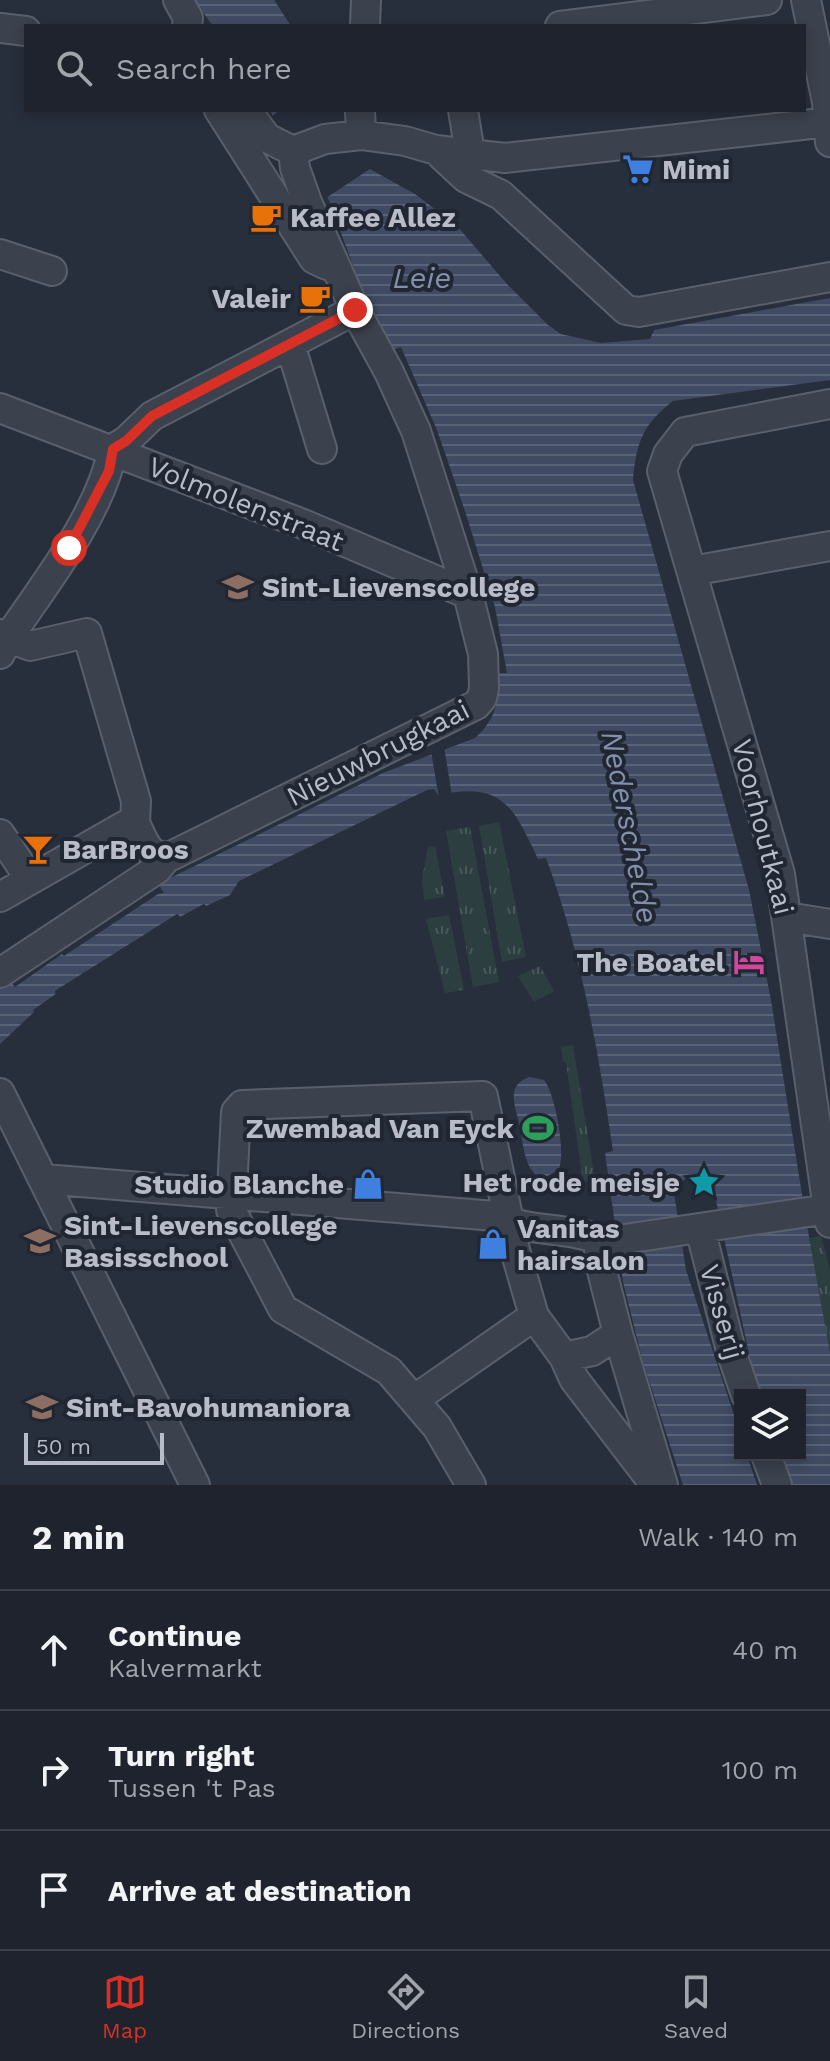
<!DOCTYPE html>
<meta charset="utf-8">
<style>
:root{--surface:#1e232d;--page:#2b2f39;--text:#f1f3f6;--muted:#a1a4aa;--line:#3c4049;--accent:#d93025}
body{margin:0;font-family:"Work Sans",sans-serif;background:var(--page);color:var(--text)}
.controls{position:absolute;right:24px;bottom:24px;display:grid;overflow:hidden;border-radius:0px;box-shadow:0 4px 12px #0003}
.controls button{width:72px;height:72px;display:grid;place-items:center;padding:0;border:0;border-bottom:2px solid var(--line);background:var(--surface);color:var(--text);font:40px sans-serif}
.scale{position:absolute;left:24px;bottom:20px;width:140px;box-sizing:border-box;padding-left:8px;border:4px solid #b7bcc8;border-top:0;font-size:22px;line-height:28px;white-space:nowrap;color:#b7bcc8;-webkit-text-stroke:6px #202632;paint-order:stroke}
.stop{position:absolute;width:24px;height:24px;margin:-18px;border:6px solid #d93025;border-radius:50%;background:#fff}
.stop.end{background:#d93025;border-color:#fff;box-shadow:0 2px 8px #0008}
.list{margin:0;padding:0;list-style:none}
h2{display:flex;justify-content:space-between;align-items:center;height:104px;margin:0;padding:0 32px;font-size:34px}
h2 small{font-size:26px;font-weight:400;color:var(--muted)}
.list li{display:grid;grid-template-columns:52px 1fr auto;gap:24px;align-items:center;box-sizing:border-box;height:120px;padding:0 32px;border-top:2px solid var(--line)}
.list b{display:block;font-size:30px;white-space:nowrap}
.list p{margin:0;font-size:26px;white-space:nowrap;color:var(--muted)}
.list em{font-size:26px;font-style:normal;color:var(--muted)}
.icon{flex:none;width:44px;height:44px;fill:none;stroke:currentColor;stroke-width:2;stroke-linecap:round;stroke-linejoin:round}
.map{position:relative;flex:none;width:830px;height:1485px;overflow:hidden}
.search{position:absolute;background:var(--surface);box-shadow:0 4px 12px #0003;left:24px;right:24px;top:24px;height:88px;display:flex;align-items:center;gap:20px;box-sizing:border-box;padding:0 28px;border-radius:0px;color:var(--muted);font-size:30px}
.sheet{height:464px;background:var(--surface)}
nav{display:flex;justify-content:space-around;align-items:center;box-sizing:border-box;height:112px;border-top:2px solid var(--line);background:var(--surface);font-size:22px;color:var(--muted)}
nav a{display:grid;justify-items:center;gap:4px}
nav .on{color:var(--accent)}
.map>svg:first-child{display:block}
.grass{fill:url(#grass-tufts)}
.water{fill:url(#water-rules)}
.pier{fill:#282f3c}
.lines{fill:none;stroke-linecap:round;stroke-linejoin:round}
.minor-casing{stroke:#595f6b;stroke-width:32}
.minor{stroke:#3b414d;stroke-width:28}
.route{stroke:#d93025;stroke-width:10}
.labels{text-anchor:middle;dominant-baseline:central;stroke-width:8;stroke-linejoin:round;paint-order:stroke}
.poi-label{font-size:28px;font-weight:bold;fill:#b7bcc8;stroke:#202632;text-anchor:start}
.street-label{font-size:28px;fill:#b7bcc8;stroke:#202632}
.water-label{font-size:30px;font-style:italic;fill:#8390ac;stroke:#202632}
</style>
<div class="map">
<svg width="830" height="1485" viewBox="0 0 830 1485">
<defs>
<pattern id="grass-tufts" width="24" height="20" patternUnits="userSpaceOnUse" patternTransform="scale(2)"><rect width="24" height="20" fill="#2d3e41"/><path d="M3 7l-1-3M5 7V3M7 7l1-3M15 17l-1-3M17 17v-4M19 17l1-3" fill="none" stroke="#49585b"/></pattern>
<pattern id="water-rules" width="6" height="5" patternUnits="userSpaceOnUse" patternTransform="scale(2)"><rect width="6" height="5" fill="#404b63"/><path d="M0 2.5h6" fill="none" stroke="#596378"/></pattern>
</defs>
<rect width="100%" height="100%" fill="#282f3c"/>
<path class="grass" d="M 499,822 L 526,957 L 502,962 L 479,826 Z
M 470,827 L 499,982 L 473,987 L 446,831 Z
M 428,846 L 435,847 L 445,897 L 424,900 L 422,880 Z
M 449,915 L 464,990 L 445,993 L 426,919 Z
M 540,966 L 554,991 L 534,1002 L 518,976 Z
M 573,1045 L 595,1180 L 583,1182 L 566,1062 L 563,1062 L 561,1047 Z
M 821,1236 L 830,1270 L 830,1353 L 809,1238 Z"/>
<path class="water" d="M 194,0 L 274,0 L 291,26 L 213,26 Z
M 269,110 L 343,110 L 368,168 L 415,194 L 457,226 L 506,283 L 548,325 L 561,334 L 601,343 L 650,339 L 654,330 L 830,298 L 830,380 L 673,401 C 643,424 636,443 633,480 L 749,890 L 771,1000 L 807,1226 L 830,1353 L 830,1485 L 791,1485 L 777,1455 L 800,1455 L 800,1395 L 758,1395 L 713,1187 C 701,1171 681,1174 674,1193 L 686,1270 L 740,1433 L 740,1455 L 747,1455 L 757,1485 L 683,1485 L 643,1362 L 623,1282 L 605,1153 L 613,1151 C 598,1050 582,955 546,858 L 538,859 C 513,806 502,781 438,795 L 434,789 L 427,790 L 239,881 L 230,895 L 206,906 L 204,904 L 179,918 L 177,914 L 55,991 L 56,994 L 34,1010 L 34,1012 L 0,1044 L 0,988 L 10,981 L 15,987 L 62,954 L 64,956 L 158,894 L 164,893 L 158,884 L 383,773 L 475,738 C 496,719 500,700 498,673 L 507,673 L 495,607 L 465,511 L 437,430 L 401,347 L 392,350 L 362,290 L 329,200 Z
M 529,1077 L 544,1080 C 555,1093 566,1153 559,1168 C 528,1197 523,1146 520,1127 C 518,1116 511,1100 515,1089 C 518,1082 523,1080 529,1077 Z"/>
<path class="pier" d="M 281,110 L 345,110 L 379,163 L 326,198 L 270,117 Z
M 444,746 L 452,796 L 439,798 L 431,751 Z
M 204,904 L 206,906 L 178,921 L 176,920 L 114,958 L 34,1012 L 33,1010 L 56,994 L 55,991 L 178,914 L 180,917 Z"/>
<g class="lines">
<defs>
<path id="minor" d="M 178,0 L 188,18 L 187,26
M 806,0 L 827,102 L 830,142
M 365,26 L 366,0
M 560,26 L 767,0
M 0,28 L 26,31
M 219,110 L 314,259 L 327,265
M 246,110 L 267,138 L 293,151
M 360,110 L 361,135
M 463,110 L 470,153
M 436,150 L 466,178 L 501,195 L 626,310 L 639,312 L 830,277
M 293,151 L 325,139 L 361,135 L 405,141 L 436,150 L 505,158 L 830,122
M 0,254 L 52,271
M 290,344 L 322,449
M 830,404 L 685,432 L 668,454 L 662,471 L 780,874 L 830,1223
M 0,408 L 303,524 L 468,594
M 113,449 L 126,441 L 152,416 L 355,310
M 692,571 L 830,546
M 0,634 L 30,646 L 87,633 L 136,801 L 135,823
M 0,654 L 8,638 C 45,584 100,514 113,449
M 0,834 L 30,879
M 0,897 L 126,825 L 135,823 C 144,841 148,860 171,856 L 476,705 L 482,698 L 484,688 L 483,654 L 468,594 L 416,431 L 389,372 L 355,310 L 307,202 L 295,168 L 293,151
M 787,917 L 830,924
M 0,973 L 157,869 L 167,857
M 0,1093 L 195,1485
M 44,1179 L 495,1216 C 520,1229 548,1228 575,1233 C 590,1236 602,1240 618,1240 L 828,1209
M 700,1228 L 731,1351 L 746,1395
M 599,1240 L 599,1259 L 618,1334 L 663,1485
M 564,1357 L 592,1351 L 618,1334
M 415,1399 L 534,1316
M 766,1455 L 777,1485
M 471,1485 L 437,1427 L 389,1371 L 283,1309 L 231,1210 L 236,1112 L 242,1105 L 483,1096 L 515,1250 L 534,1316 L 564,1357 L 574,1379 L 655,1485"/>
</defs>
<use href="#minor" class="minor-casing"/>
<use href="#minor" class="minor"/>
</g>
<g class="lines">
<path class="route" d="M 69,548 L 109,471 L 113,449 L 126,441 L 152,416 L 355,310"/>
</g>
<defs>
<symbol id="supermarket-bare" viewBox="-9 -9 18 18"><path d="M-6-5.5h2.5l.6 2H6L4.5 2H-2.5L-4.4-4H-6ZM-1.5 3.2a1.3 1.3 0 1 0 .1 0ZM3 3.2a1.3 1.3 0 1 0 .1 0Z" fill="#3f7fe0" stroke="#202632" stroke-width="2.5" paint-order="stroke"/></symbol>
<symbol id="cafe-bare" viewBox="-9 -9 18 18"><path d="M-5.5-4.5H6V0H3Q3 3.5 0 3.5H-2.5Q-5.5 3.5-5.5 0ZM3-3.2v2h1.7v-2ZM-6 4.5H4V6H-6Z" fill="#e8710a" stroke="#202632" stroke-width="2.5" paint-order="stroke"/></symbol>
<symbol id="school-bare" viewBox="-9 -9 18 18"><path d="M0-5L7-2L0 1L-7-2ZM-4 1L0 2.5L4 1V4Q0 6-4 4Z" fill="#8d6e63" stroke="#202632" stroke-width="2.5" paint-order="stroke"/></symbol>
<symbol id="bar-bare" viewBox="-9 -9 18 18"><path d="M-6-5H6L.8 .8V4.5H3.5V6h-7V4.5H-.8V.8Z" fill="#e8710a" stroke="#202632" stroke-width="2.5" paint-order="stroke"/></symbol>
<symbol id="hotel-bare" viewBox="-9 -9 18 18"><path d="M-6-4.5h1.5V1H6V5H4.5V3h-9V5H-6ZM-4 0a1.8 1.8 0 1 1 3.6 0ZM.5 0V-2.5h3Q6-2.5 6 0Z" fill="#d1479c" stroke="#202632" stroke-width="2.5" paint-order="stroke"/></symbol>
<symbol id="stadium-bare" viewBox="-9 -9 18 18"><path d="M0-5a6.5 5 0 1 0 0 10a6.5 5 0 1 0 0-10ZM-3.5-1.8h7v3.6h-7Z" fill="#2e9e5b" stroke="#202632" stroke-width="2.5" paint-order="stroke"/></symbol>
<symbol id="sight-bare" viewBox="-9 -9 18 18"><path d="M0-6L1.8-2.2L6-1.7L2.9 1.2L3.7 5.4L0 3.3L-3.7 5.4L-2.9 1.2L-6-1.7L-1.8-2.2Z" fill="#0f9aa8" stroke="#202632" stroke-width="2.5" paint-order="stroke"/></symbol>
<symbol id="shop-bare" viewBox="-9 -9 18 18"><path d="M-5-2.5h2.3a2.7 3.5 0 0 1 5.4 0H5L5.5 6h-11ZM-1.5-2.5h3a1.5 2.3 0 0 0-3 0Z" fill="#3f7fe0" stroke="#202632" stroke-width="2.5" paint-order="stroke"/></symbol>
</defs>
<g fill-rule="evenodd">
<use href="#supermarket-bare" x="616" y="147" width="44" height="44"/>
<use href="#cafe-bare" x="244" y="195" width="44" height="44"/>
<use href="#cafe-bare" x="293" y="276" width="44" height="44"/>
<use href="#school-bare" x="216" y="565" width="44" height="44"/>
<use href="#bar-bare" x="16" y="827" width="44" height="44"/>
<use href="#hotel-bare" x="727" y="940" width="44" height="44"/>
<use href="#stadium-bare" x="516" y="1106" width="44" height="44"/>
<use href="#sight-bare" x="682" y="1160" width="44" height="44"/>
<use href="#shop-bare" x="346" y="1162" width="44" height="44"/>
<use href="#school-bare" x="18" y="1219" width="44" height="44"/>
<use href="#shop-bare" x="471" y="1222" width="44" height="44"/>
<use href="#school-bare" x="20" y="1385" width="44" height="44"/>
</g>
<g class="labels">
<g class="poi-label">
<text x="662" y="169">Mimi</text>
<text x="290" y="217">Kaffee Allez</text>
<text x="291" y="298" text-anchor="end">Valeir</text>
<text x="262" y="587">Sint-Lievenscollege</text>
<text x="62" y="849">BarBroos</text>
<text x="725" y="962" text-anchor="end">The Boatel</text>
<text x="514" y="1128" text-anchor="end">Zwembad Van Eyck</text>
<text x="680" y="1182" text-anchor="end">Het rode meisje</text>
<text x="344" y="1184" text-anchor="end">Studio Blanche</text>
<text x="64" y="1225">Sint-Lievenscollege<tspan x="64" dy="32">Basisschool</tspan></text>
<text x="517" y="1228">Vanitas<tspan x="517" dy="32">hairsalon</tspan></text>
<text x="66" y="1407">Sint-Bavohumaniora</text>
</g>
<g class="street-label">
<text transform="translate(246 504) rotate(22)">Volmolenstraat</text>
<text transform="translate(378 753) rotate(-27)">Nieuwbrugkaai</text>
<text transform="translate(763 827) rotate(76)">Voorhoutkaai</text>
<text transform="translate(722 1312) rotate(74)">Visserij</text>
</g>
<g class="water-label">
<text x="422" y="277">Leie</text>
<text transform="translate(630 827) rotate(79)">Nederschelde</text>
</g>
</g>
</svg>
<div class="controls">
<button><svg class="icon" aria-label="layers" viewBox="0 0 24 24"><path d="M12 4l9 5-9 5-9-5zM3 14l9 5 9-5"/></svg></button>
</div>
<div class="scale">50 m</div>
<div class="stop" style="left:69px;top:548px"></div>
<div class="stop end" style="left:355px;top:310px"></div>
<div class="search"><svg class="icon" aria-label="search" viewBox="0 0 24 24"><circle cx="10" cy="10" r="6"/><path d="M15 15l6 6"/></svg>Search here</div>
</div>
<section class="sheet">
<h2>2 min<small>Walk · 140 m</small></h2>
<ul class="list">
<li><svg class="icon" aria-label="ahead" viewBox="0 0 24 24"><path d="M12 20V5M6 11l6-6 6 6"/></svg><div><b>Continue</b><p>Kalvermarkt</p></div><em>40 m</em></li>
<li><svg class="icon" aria-label="right" viewBox="0 0 24 24"><path d="M7 20v-9h11M14 6l5 5-5 5"/></svg><div><b>Turn right</b><p>Tussen 't Pas</p></div><em>100 m</em></li>
<li><svg class="icon" aria-label="arrive" viewBox="0 0 24 24"><path d="M6 21V4h12l-3 4 3 4H6"/></svg><div><b>Arrive at destination</b></div></li>
</ul>
</section>
<nav>
<a class="on"><svg class="icon" aria-label="map" viewBox="0 0 24 24"><path d="M3 6l6-2 6 2 6-2v14l-6 2-6-2-6 2zM9 4v14M15 6v14"/></svg>Map</a>
<a><svg class="icon" aria-label="directions" viewBox="0 0 24 24"><path d="M12 3l9 9-9 9-9-9zM9 14v-3h6M13 9l2 2-2 2"/></svg>Directions</a>
<a><svg class="icon" aria-label="saved" viewBox="0 0 24 24"><path d="M7 4h10v16l-5-4-5 4z"/></svg>Saved</a>
</nav>
